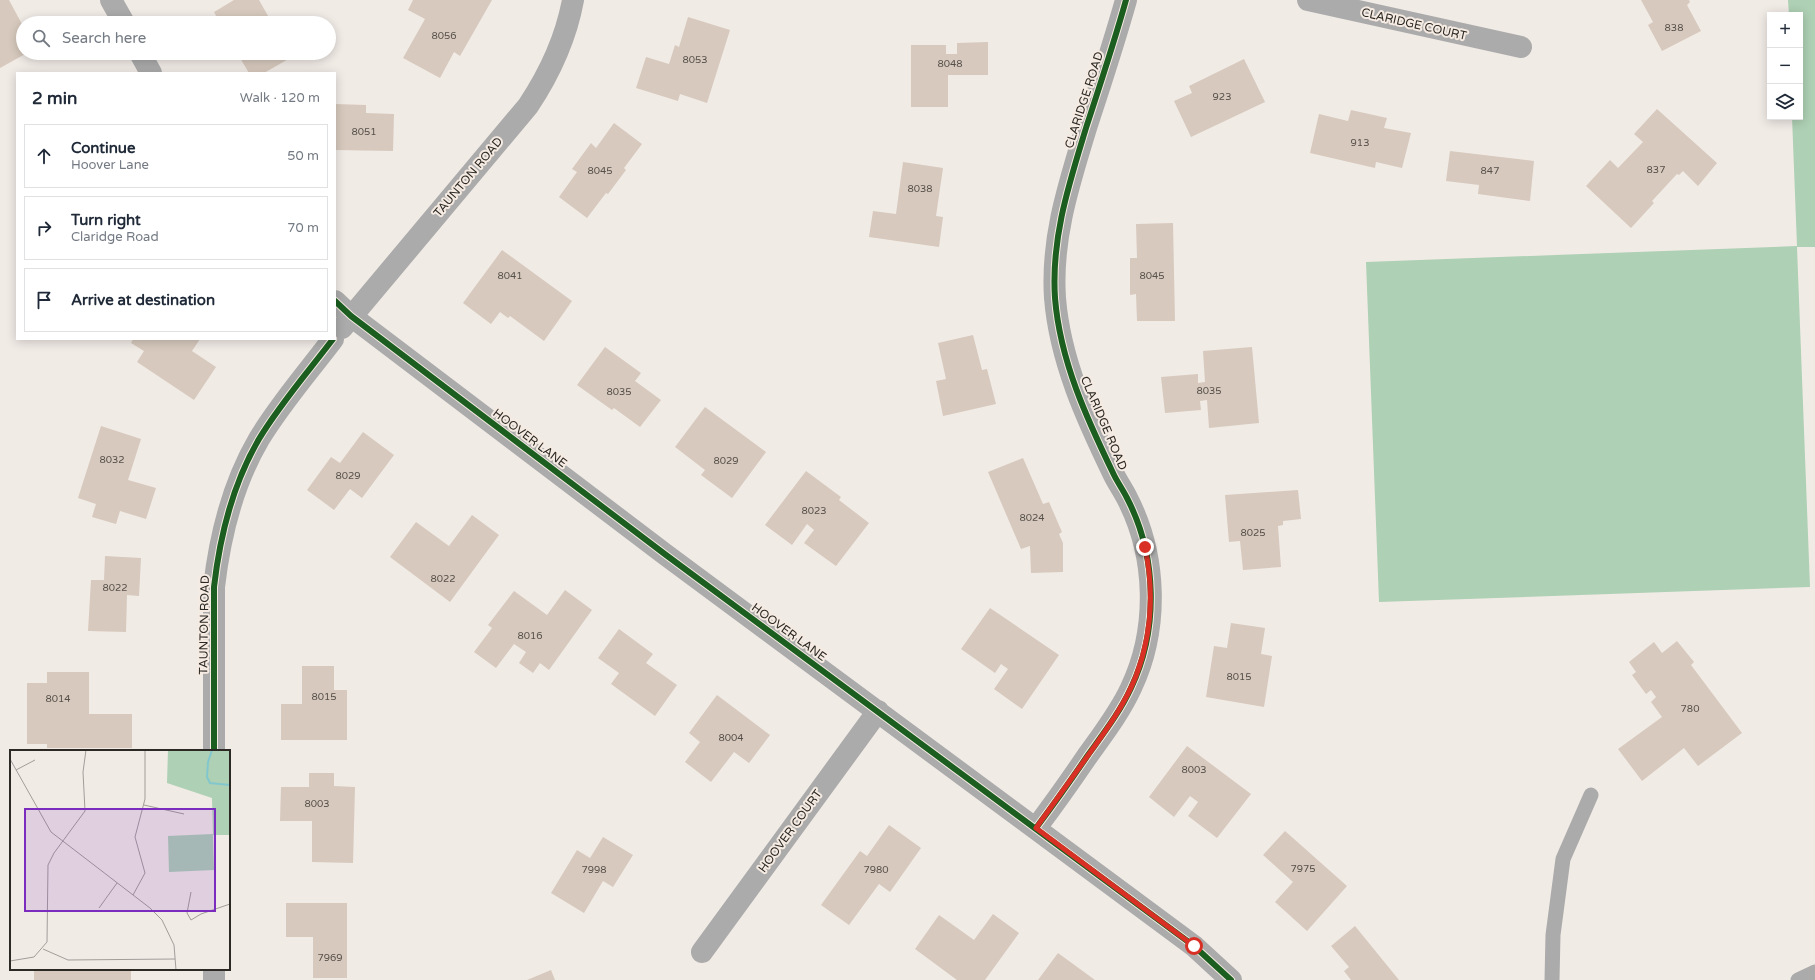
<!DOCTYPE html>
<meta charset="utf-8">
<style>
:root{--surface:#fff;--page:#f2f2f3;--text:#1f2937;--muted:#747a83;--line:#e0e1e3}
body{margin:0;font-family:"Varela Round",sans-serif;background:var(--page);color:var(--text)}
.controls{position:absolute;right:12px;top:12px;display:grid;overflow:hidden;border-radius:0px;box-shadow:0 2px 10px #0003}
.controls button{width:36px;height:36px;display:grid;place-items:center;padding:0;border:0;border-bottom:1px solid var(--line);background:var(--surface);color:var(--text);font:20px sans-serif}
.stop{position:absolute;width:12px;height:12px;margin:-9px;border:3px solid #d93025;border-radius:50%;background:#fff}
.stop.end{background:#d93025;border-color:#fff;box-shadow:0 1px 4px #0008}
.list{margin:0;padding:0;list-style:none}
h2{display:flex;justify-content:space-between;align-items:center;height:52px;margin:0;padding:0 16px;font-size:17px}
h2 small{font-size:13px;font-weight:400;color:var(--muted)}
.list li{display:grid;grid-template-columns:26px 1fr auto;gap:12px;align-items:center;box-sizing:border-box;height:64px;margin:0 8px 8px;padding:0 8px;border:1px solid var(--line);border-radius:0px}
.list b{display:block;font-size:15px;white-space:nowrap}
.list p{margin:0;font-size:13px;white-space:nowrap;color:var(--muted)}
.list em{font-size:13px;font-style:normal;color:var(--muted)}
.icon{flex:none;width:22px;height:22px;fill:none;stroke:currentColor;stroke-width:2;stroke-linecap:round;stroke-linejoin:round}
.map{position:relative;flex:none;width:1815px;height:980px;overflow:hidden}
.search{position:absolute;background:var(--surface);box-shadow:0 2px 10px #0003;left:16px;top:16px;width:320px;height:44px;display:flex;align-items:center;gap:10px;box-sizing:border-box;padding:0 14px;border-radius:22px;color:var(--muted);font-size:15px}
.panel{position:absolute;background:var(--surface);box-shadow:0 2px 10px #0003;left:16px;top:72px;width:320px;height:268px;border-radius:0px}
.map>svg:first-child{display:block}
.forest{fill:#aed0b4}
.building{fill:#d7c9bd}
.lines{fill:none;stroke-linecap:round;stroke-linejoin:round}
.service{stroke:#acabab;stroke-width:15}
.minor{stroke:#acabab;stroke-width:22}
.cycleway-casing{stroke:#f5ebe2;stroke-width:8}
.cycleway{stroke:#1b5e20;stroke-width:6}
.route{stroke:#d93025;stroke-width:5}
.labels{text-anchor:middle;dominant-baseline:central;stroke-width:4;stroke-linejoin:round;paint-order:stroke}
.number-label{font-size:10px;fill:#57514b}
.street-label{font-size:12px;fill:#2c2925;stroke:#f5ebe2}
.inset-river{fill:none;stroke:#82c7cd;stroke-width:2}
.inset-road{fill:none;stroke:#a29d99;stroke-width:1}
.view{fill:#7b2cbf;fill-opacity:0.15;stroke:#7b2cbf;stroke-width:2}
.inset-edge{fill:none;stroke:#2c2925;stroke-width:2}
</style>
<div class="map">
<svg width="1815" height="980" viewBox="0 0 1815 980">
<rect width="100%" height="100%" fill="#f1ebe6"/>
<path class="forest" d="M 1788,0 L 1815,0 L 1815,247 L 1797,247 L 1810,587 L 1379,602 L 1366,262 L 1797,246 L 1792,117 L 1800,117 L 1800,15 L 1789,15 Z"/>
<path class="building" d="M 0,0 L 9,0 L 23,26 L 23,53 L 27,53 L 0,68 Z
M 234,0 L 259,0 L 272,23 L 220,23 L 214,12 Z
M 413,0 L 492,0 L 460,56 L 454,52 L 440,78 L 403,58 L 425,19 L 408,10 Z
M 1641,0 L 1689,0 L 1690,2 L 1687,5 L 1701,31 L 1662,51 L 1648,25 L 1653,22 Z
M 688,17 L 730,30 L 707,103 L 680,94 L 678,101 L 636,88 L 646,57 L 669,64 L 675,45 L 679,47 Z
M 988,42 L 988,75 L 948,75 L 948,107 L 911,107 L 911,45 L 946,45 L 946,54 L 957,54 L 957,43 Z
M 237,53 L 289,53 L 292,57 L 264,73 L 249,73 Z
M 1244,59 L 1265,102 L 1191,137 L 1174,101 L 1192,93 L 1189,86 Z
M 335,104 L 366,105 L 366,113 L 394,114 L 393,151 L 335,150 Z
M 1657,109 L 1717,163 L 1698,186 L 1683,171 L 1679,175 L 1677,174 L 1652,201 L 1654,203 L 1631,228 L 1586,186 L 1610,160 L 1618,168 L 1643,142 L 1634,134 Z
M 1351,110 L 1387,118 L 1384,128 L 1411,133 L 1402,168 L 1376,162 L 1375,168 L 1310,153 L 1319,114 L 1348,121 Z
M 614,123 L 642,144 L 624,168 L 626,170 L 608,194 L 606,193 L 587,218 L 559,197 L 577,172 L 572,169 L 591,143 L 596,148 Z
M 1450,151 L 1534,161 L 1530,201 L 1478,194 L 1479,185 L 1446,181 Z
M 903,162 L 943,168 L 936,216 L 943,217 L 939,247 L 869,237 L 873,211 L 896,214 Z
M 1173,223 L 1175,321 L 1137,321 L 1136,294 L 1130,295 L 1130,258 L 1137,258 L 1136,224 Z
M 502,250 L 572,301 L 544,341 L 510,316 L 508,318 L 500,312 L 491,324 L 463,303 Z
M 973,335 L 982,370 L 987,369 L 996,404 L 943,416 L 936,381 L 946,379 L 938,343 Z
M 133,339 L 200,339 L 192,351 L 216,367 L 194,400 L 137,362 L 144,351 L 131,343 Z
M 605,347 L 641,373 L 635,381 L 661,400 L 640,427 L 614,408 L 612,410 L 577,385 Z
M 1252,347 L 1259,423 L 1209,428 L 1207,400 L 1200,401 L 1201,410 L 1165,413 L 1161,377 L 1198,374 L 1198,383 L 1205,382 L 1203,351 Z
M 705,407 L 766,452 L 732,498 L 701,475 L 705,470 L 675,447 Z
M 101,426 L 141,439 L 128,480 L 156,488 L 146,519 L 120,511 L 116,524 L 92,517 L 96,504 L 78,498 Z
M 363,432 L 394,455 L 362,498 L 350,489 L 334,510 L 307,490 L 331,457 L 340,463 Z
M 1023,458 L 1043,504 L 1049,502 L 1062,532 L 1059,534 L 1063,543 L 1063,572 L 1031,573 L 1030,546 L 1021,549 L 988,472 Z
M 806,471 L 841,497 L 839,500 L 869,523 L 836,566 L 804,543 L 814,530 L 807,524 L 792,545 L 765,525 Z
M 1298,490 L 1301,519 L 1283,521 L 1283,525 L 1278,526 L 1281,567 L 1243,570 L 1240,541 L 1229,542 L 1225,495 Z
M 472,515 L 499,535 L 450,602 L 390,557 L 416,522 L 449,546 Z
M 105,556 L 141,558 L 139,596 L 127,595 L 126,632 L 88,631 L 91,580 L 104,580 Z
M 565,590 L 592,610 L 549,670 L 540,663 L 533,673 L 519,663 L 526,652 L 514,644 L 496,668 L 474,652 L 492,628 L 488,625 L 514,591 L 547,615 Z
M 990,608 L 1059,655 L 1022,709 L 994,689 L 1008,669 L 1001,664 L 995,673 L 961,649 Z
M 1231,623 L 1265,628 L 1261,654 L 1272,656 L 1264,707 L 1206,697 L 1214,646 L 1227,648 Z
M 619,629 L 653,654 L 646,663 L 677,685 L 655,716 L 611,684 L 619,673 L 598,658 Z
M 1677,641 L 1694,662 L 1691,665 L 1742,733 L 1698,766 L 1684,748 L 1642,781 L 1618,749 L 1662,717 L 1651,702 L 1656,697 L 1651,690 L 1646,694 L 1632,675 L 1636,672 L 1629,662 L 1654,642 L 1662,653 Z
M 302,666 L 334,666 L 334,690 L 347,690 L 347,740 L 281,740 L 281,704 L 302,704 Z
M 47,672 L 89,672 L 89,714 L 132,714 L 132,748 L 47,748 L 47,744 L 27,744 L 27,683 L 47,683 Z
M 717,695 L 770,735 L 749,763 L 734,752 L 711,782 L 685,762 L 700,742 L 689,733 Z
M 1187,746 L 1251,794 L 1217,838 L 1188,816 L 1198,802 L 1190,796 L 1174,817 L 1149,797 Z
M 309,773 L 334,773 L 334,786 L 355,787 L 353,863 L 312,862 L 312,821 L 280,821 L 281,787 L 309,787 Z
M 889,825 L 921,848 L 890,892 L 879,884 L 849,925 L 821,905 L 860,851 L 867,856 Z
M 1285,831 L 1347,886 L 1307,931 L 1275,902 L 1293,882 L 1263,855 Z
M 603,837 L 633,855 L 613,887 L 603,881 L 584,913 L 551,893 L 577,850 L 590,858 Z
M 286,903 L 347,903 L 347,978 L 313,978 L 313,937 L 286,937 Z
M 993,914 L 1019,933 L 985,980 L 957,980 L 915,949 L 939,915 L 974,940 Z
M 1355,926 L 1399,980 L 1351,980 L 1344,971 L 1349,967 L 1331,946 Z
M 1058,953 L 1095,980 L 1038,980 Z
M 34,969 L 131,969 L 131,980 L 34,980 Z
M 551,970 L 555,980 L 527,980 Z"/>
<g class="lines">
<path class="service" d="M 1552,980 L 1553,935 L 1563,859 L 1591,795
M 1798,980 L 1815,972"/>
<path class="minor" d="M 111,0 L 124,23
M 1308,0 L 1521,47
M 140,53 L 151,73
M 335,301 L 351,316 L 666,555 L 1194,946 L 1231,980
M 342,328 L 528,106 C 550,73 566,38 573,0
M 214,751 L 214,587 C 220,535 232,485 259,439 C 280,404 308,372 333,339
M 1036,828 C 1054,804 1071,780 1088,755 C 1103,734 1120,712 1131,688 C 1159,629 1157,556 1127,498 C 1123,490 1118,483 1114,475 C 1087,419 1060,361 1055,298 C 1051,238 1069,184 1086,128 C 1100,85 1114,43 1126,0
M 702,952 L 878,711
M 214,969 L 214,980"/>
<defs>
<path id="cycleway" d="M 335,301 L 351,316 L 666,555 L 1194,946 L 1231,980
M 214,751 L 214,587 C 220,535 232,485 259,439 C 280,404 308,372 333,339
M 1036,828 C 1054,804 1071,780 1088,755 C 1103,734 1120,712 1131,688 C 1159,629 1157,556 1127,498 C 1123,490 1118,483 1114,475 C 1087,419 1060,361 1055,298 C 1051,238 1069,184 1086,128 C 1100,85 1114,43 1126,0"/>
</defs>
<use href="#cycleway" class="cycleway-casing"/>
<use href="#cycleway" class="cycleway"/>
</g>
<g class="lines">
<path class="route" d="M 1145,547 C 1154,590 1152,634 1136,676 C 1125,704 1107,729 1089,754 C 1072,778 1054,803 1036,828 L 1194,946"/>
</g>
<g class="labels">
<g class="number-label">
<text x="1674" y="28">838</text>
<text x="444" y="36">8056</text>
<text x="695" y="60">8053</text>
<text x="950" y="64">8048</text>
<text x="1222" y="97">923</text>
<text x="364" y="132">8051</text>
<text x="1360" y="143">913</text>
<text x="1656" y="170">837</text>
<text x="600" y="171">8045</text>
<text x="1490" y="171">847</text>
<text x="920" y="189">8038</text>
<text x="510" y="276">8041</text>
<text x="1152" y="276">8045</text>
<text x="1209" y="391">8035</text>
<text x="619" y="392">8035</text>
<text x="112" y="460">8032</text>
<text x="726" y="461">8029</text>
<text x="348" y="476">8029</text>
<text x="814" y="511">8023</text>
<text x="1032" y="518">8024</text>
<text x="1253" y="533">8025</text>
<text x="443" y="579">8022</text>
<text x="115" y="588">8022</text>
<text x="530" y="636">8016</text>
<text x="1239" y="677">8015</text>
<text x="324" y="697">8015</text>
<text x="58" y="699">8014</text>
<text x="1690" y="709">780</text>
<text x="731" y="738">8004</text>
<text x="1194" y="770">8003</text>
<text x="317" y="804">8003</text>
<text x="1303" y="869">7975</text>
<text x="594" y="870">7998</text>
<text x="876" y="870">7980</text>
<text x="330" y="958">7969</text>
</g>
<g class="street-label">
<text transform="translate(1414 24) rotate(13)">CLARIDGE COURT</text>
<text transform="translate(1084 100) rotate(-72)">CLARIDGE ROAD</text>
<text transform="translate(468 177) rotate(-50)">TAUNTON ROAD</text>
<text transform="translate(1104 423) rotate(67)">CLARIDGE ROAD</text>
<text transform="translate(530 438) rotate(37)">HOOVER LANE</text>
<text transform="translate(204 625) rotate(-89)">TAUNTON ROAD</text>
<text transform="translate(789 632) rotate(36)">HOOVER LANE</text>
<text transform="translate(790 831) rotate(-54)">HOOVER COURT</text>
</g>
</g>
<g transform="translate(10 750)">
<rect width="220" height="220" fill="#f1ebe6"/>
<path d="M 158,0 L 220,0 L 220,85 L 203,85 L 204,120 L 159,122 L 158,86 L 203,84 L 202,48 L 157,33 Z" fill="#aed0b4"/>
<path class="inset-river" d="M 202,0 L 198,12 L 197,27 L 200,33 L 220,35"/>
<path class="inset-road" d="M 0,9 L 41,82 L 140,158 L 152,170 L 164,195 L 166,220M 6,20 L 25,10M 134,55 L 174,64M 181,142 L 177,163 L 181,170 L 191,164 L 220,154M 123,145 L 135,123 L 125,87 L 135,49 L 135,0M 89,158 L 107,133M 33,199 L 58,210 L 165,209M 0,211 L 24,207 L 37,192 L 38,115 L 44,103 L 75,61 L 73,22 L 76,0"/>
<path class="view" d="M 15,59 L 205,59 L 205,161 L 15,161 Z"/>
<rect width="220" height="220" class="inset-edge"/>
</g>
</svg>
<div class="controls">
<button>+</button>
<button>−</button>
<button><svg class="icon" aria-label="layers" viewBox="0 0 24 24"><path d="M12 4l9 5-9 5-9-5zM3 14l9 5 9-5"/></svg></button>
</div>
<div class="stop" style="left:1194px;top:946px"></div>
<div class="stop end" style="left:1145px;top:547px"></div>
<div class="search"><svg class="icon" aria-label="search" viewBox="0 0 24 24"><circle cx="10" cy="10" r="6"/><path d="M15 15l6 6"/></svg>Search here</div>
<section class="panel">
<h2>2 min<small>Walk · 120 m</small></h2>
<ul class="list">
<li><svg class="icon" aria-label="ahead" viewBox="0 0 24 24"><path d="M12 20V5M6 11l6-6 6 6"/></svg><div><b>Continue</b><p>Hoover Lane</p></div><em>50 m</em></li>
<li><svg class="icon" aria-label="right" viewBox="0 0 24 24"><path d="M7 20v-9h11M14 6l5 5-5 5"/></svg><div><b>Turn right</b><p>Claridge Road</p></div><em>70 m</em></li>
<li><svg class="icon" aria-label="arrive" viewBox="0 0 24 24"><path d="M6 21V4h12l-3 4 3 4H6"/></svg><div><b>Arrive at destination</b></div></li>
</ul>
</section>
</div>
